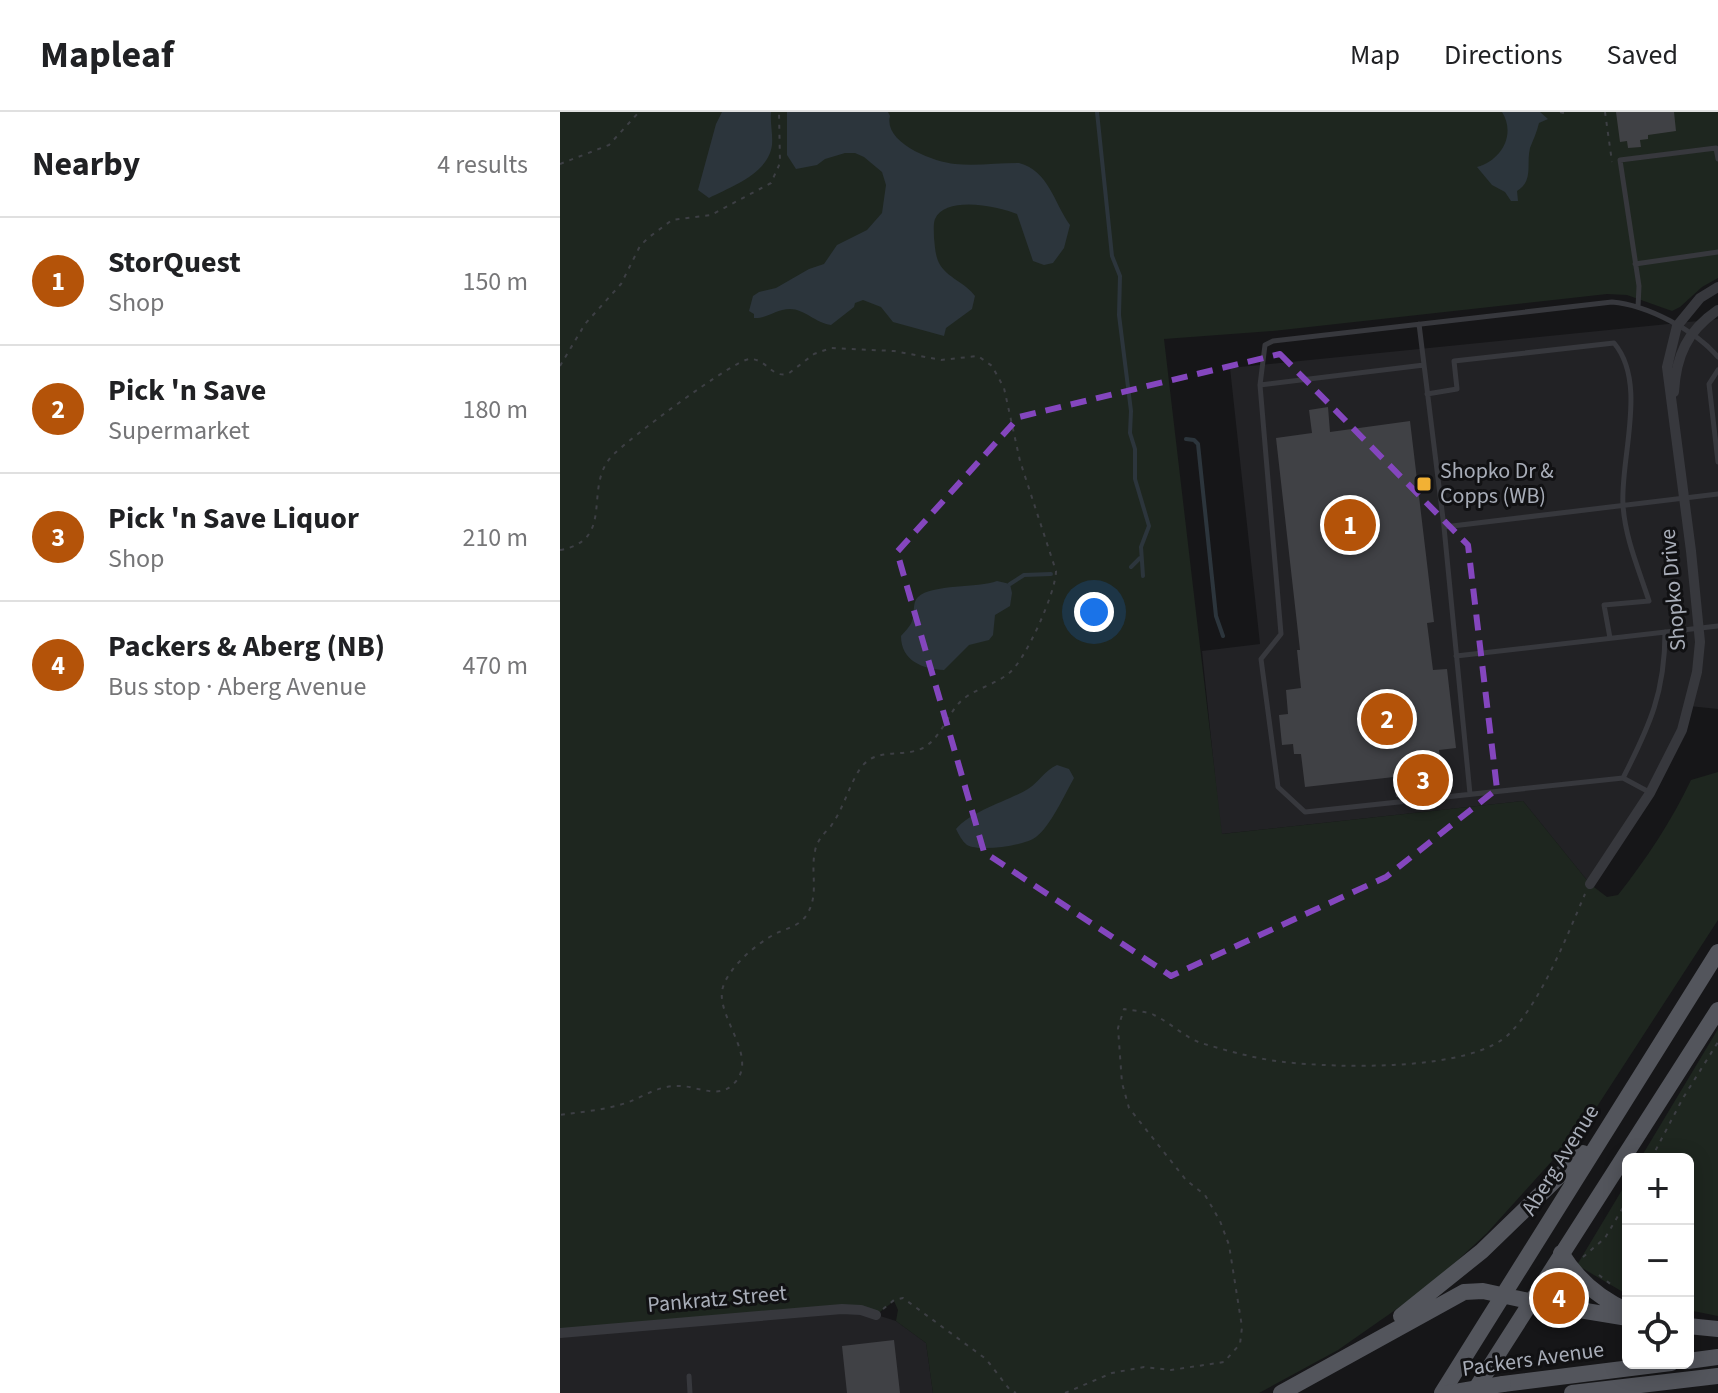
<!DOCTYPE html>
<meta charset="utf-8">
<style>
:root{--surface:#fff;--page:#f2f2f2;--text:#202124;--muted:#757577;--line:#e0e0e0;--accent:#b45309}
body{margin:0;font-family:"Source Sans 3",sans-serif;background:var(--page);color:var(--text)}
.controls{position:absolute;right:24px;bottom:24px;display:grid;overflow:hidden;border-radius:12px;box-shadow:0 4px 20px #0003}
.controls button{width:72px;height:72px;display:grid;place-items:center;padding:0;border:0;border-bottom:2px solid var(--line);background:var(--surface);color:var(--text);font:40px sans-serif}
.you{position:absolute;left:534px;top:500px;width:28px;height:28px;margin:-20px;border:6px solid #fff;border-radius:50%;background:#1a73e8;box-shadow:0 0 0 12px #1a73e833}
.badge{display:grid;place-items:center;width:52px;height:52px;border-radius:50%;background:var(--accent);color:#fff;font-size:26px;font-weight:700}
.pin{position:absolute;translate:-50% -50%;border:4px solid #fff;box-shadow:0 2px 8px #0006}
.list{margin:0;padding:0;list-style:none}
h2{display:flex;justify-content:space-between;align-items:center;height:104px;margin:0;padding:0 32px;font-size:34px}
h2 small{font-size:26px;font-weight:400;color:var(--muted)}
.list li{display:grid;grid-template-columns:52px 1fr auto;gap:24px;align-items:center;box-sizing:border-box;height:128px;padding:0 32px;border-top:2px solid var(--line)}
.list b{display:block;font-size:30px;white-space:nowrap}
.list p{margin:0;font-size:26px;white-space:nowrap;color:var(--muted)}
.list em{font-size:26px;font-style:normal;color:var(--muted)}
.icon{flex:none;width:44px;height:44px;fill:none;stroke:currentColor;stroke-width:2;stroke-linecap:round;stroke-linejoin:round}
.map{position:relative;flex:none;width:1158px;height:1281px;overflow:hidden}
header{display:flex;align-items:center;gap:48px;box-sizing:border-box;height:112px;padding:0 40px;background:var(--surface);border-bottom:2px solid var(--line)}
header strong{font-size:38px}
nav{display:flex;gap:44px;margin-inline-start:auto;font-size:28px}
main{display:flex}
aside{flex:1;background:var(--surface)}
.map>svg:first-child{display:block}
.built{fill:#222225}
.green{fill:#1e261f}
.water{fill:#2c353c}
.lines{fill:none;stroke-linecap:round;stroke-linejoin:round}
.stream{stroke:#2c353c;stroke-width:4}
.building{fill:#404145}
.path{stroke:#3d3f44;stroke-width:2;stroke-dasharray:4 6;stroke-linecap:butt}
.lane{stroke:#37383d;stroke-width:5}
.street{stroke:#37383d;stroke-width:10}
.primary{stroke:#53555c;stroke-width:16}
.primary-bridge{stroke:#53555c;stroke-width:16}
.marked{fill:none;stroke:#8446be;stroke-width:6;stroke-dasharray:16 10;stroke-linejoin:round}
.poi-dot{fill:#f2b134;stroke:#111113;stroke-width:3}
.labels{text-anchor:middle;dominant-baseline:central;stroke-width:6;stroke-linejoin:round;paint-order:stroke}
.poi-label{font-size:22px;fill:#a8adb8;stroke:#111113;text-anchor:start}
.street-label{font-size:22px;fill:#a8adb8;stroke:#111113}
</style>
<header>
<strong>Mapleaf</strong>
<nav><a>Map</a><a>Directions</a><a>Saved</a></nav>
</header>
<main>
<aside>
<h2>Nearby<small>4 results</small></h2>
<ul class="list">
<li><span class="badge">1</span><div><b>StorQuest</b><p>Shop</p></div><em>150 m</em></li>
<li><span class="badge">2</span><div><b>Pick 'n Save</b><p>Supermarket</p></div><em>180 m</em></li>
<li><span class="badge">3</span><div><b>Pick 'n Save Liquor</b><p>Shop</p></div><em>210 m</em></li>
<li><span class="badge">4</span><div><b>Packers &amp; Aberg (NB)</b><p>Bus stop · Aberg Avenue</p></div><em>470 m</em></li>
</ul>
</aside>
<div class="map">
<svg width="1158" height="1281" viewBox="0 0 1158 1281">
<rect width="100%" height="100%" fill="#161618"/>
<path class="built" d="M 1158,207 L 1158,597 L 1129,594 L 1122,618 L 1030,772 L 963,689 L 661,722 L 642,539 L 700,532 L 670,256 Z
M 301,1198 L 336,1209 L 366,1231 L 373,1281 L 0,1281 L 0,1221 Z"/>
<path class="green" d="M 0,0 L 1158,0 L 1158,166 L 1142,175 L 1120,195 L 1112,199 L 1067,183 L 1047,182 L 713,219 L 604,227 L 662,722 L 963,689 L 1030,772 L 1047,785 L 1058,783 C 1087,746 1111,710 1131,668 L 1158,660 L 1158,808 L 1027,1010 L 927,1121 L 871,1173 L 778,1238 L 699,1281 L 373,1281 L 366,1231 L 336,1209 L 338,1198 L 334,1189 L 316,1203 L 301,1198 L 0,1221 Z
M 1158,917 L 1158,1204 L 1128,1198 L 1128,1047 L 1080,1047 Z
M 1068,1068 L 1068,1183 L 1017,1153 Z"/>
<path class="water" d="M 162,0 L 211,0 C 210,11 213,22 212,33 C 208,62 172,74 149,86 L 138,78 L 156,12 Z
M 227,0 L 328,0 L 330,4 C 323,31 374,50 395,52 C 416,54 438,51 459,51 C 489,59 494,91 510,113 L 504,136 L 493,151 L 484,153 L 473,149 L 457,102 C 439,94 385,83 375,107 C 373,112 374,120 374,126 C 375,134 375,143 379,151 C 387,166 406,171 415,184 L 412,197 L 386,216 L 384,224 L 333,210 L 321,195 L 303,188 L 295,191 L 294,195 L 271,213 C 256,211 244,197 230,197 C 216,197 207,207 194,206 L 194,202 L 189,199 L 193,184 L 199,180 L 216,176 L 249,157 L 264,152 L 277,133 L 307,118 L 322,101 L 326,73 L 322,60 L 304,45 L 295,41 L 285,41 L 265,47 L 257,53 L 236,57 L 227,43 Z
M 942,0 L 980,0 L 988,7 L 979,11 C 977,20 973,28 970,36 C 966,52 974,69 957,79 L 958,89 L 951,89 L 945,80 L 932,73 L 917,55 C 942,48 956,22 942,0 Z
M 437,469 L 450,472 L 452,481 L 450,494 L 435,503 L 433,523 L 429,528 L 409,533 L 384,558 C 363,557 341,549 341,524 C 345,519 350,515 352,509 C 355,502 352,490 358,485 C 372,472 418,476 437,469 Z
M 497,653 L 509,657 L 514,666 C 505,682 490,715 476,725 C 464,734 420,740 407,733 C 402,729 399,723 396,717 C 411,699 448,689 468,677 C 479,670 485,658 497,653 Z"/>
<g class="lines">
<path class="stream" d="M 537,0 L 552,144 L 560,164 L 559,203 L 571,299 L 570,321 L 575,337 L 575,367 L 589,414 L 581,435 L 583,464
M 626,327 L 634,328 L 638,332 L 656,504 L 663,524
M 571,455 L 580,446
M 450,472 L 464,463 L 491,462"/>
</g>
<path class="building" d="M 1056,0 L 1114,0 L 1116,19 L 1088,23 L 1088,27 L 1080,28 L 1081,35 L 1068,36 L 1067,29 L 1060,30 Z
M 768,295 L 770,320 L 850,309 L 874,510 L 867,511 L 873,558 L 887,557 L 896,636 L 879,638 L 884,680 L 836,685 L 834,665 L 745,675 L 741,642 L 734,642 L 733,632 L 722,633 L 719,603 L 728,602 L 726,578 L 741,576 L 737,538 L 740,538 L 716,326 L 752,321 L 749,298 Z
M 334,1228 L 340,1281 L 287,1281 L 282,1234 Z"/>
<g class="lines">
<path class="path" d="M 1000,0 L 1008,2
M 1045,0 L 1052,50
M 0,52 L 49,33 L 79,0
M 0,254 L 25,212 L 61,172 L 80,134 L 88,126 L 112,108 L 151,103 L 211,71 L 220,51 L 219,0
M 0,438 C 56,428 23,377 51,345 C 64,330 176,246 190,247 C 207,247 211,266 228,262 L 254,242 L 271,236 L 334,239 L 381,248 L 418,244 L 432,254 L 444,276 L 460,349 L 496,459 C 496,480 465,550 448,562 C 434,573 414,577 401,589 C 387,603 381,626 363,636 C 340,647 314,633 298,660 C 288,677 283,697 271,714 C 264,722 257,728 255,739 C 250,761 260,783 246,804 C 238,815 226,816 215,822 C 196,832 166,857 162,879 C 158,909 203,950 170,975 C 155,986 134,973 117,974 C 97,974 83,985 66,991 C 45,998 21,1000 0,1003
M 1091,1047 L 1123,986 L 1158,930
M 1023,1145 L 1045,1126 L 1068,1087
M 1039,1163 L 1053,1174
M 323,1197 L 334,1188 L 343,1186 L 426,1247 L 450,1278 L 456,1281
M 505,1281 L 552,1261 L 584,1255 L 611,1258 L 664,1250 L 680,1232 L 682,1215 L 669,1133 L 660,1109 L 645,1083 L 626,1068 L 569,996 L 562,971 L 558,916 L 564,897 C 574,899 586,899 594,903 C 611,911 624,925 641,931 C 668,939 697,947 724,950 C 776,956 913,960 950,921 C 982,888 1007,824 1025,782"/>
<path class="lane" d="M 1075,152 L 1158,140
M 1078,195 L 1079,174 L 1060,48 L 1156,36 L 1158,47
M 859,212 L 884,415 L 910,682
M 1158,258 L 1149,272 L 1158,350
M 700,273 L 864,253
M 867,282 L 897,277 L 894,249 L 1054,231 C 1088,271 1060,346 1063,393 C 1065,426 1079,458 1089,489 L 1044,493 L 1050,526
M 884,415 L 1158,382
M 896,544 L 1158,514
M 1063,666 C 1090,613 1105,580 1105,520
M 1089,680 L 1063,666 L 745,700 L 718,675 L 701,547 L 721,522 L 700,273 L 705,233 L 713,229 L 1052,190 C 1087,193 1135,218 1158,245
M 129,1264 L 130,1281"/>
<path class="street" d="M 1114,280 C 1116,244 1127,219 1158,198
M 1030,772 L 1090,681 L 1122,618 L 1137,560 L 1140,530 L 1131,439 L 1107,255 L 1117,214 L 1140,186 L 1158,175
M 0,1221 L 282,1197 L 301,1198 L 316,1203"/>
<path class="primary" d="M 1001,1141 C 1017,1167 1040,1187 1068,1199
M 841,1204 L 922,1139 L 1023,1041
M 1128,1214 L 1158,1217
M 1128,1249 L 1158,1245
M 943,1272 L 1111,1251
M 721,1281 L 904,1180 L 923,1179 L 983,1192 L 1068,1206
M 882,1281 L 1158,840
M 913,1281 L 1158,898
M 1012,1281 L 1158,1264"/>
<path class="primary-bridge" d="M 889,1281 L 943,1272"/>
</g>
<path class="marked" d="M 720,242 L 908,433 L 937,677 L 826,765 L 611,864 L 424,740 L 337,440 L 459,305 Z"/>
<rect class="poi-dot" x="856" y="364" width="16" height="16" rx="4"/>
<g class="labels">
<g class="poi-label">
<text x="880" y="359">Shopko Dr &amp;<tspan x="880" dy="25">Copps (WB)</tspan></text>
</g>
<g class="street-label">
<text transform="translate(1113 478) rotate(-95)">Shopko Drive</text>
<text transform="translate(1000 1048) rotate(-58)">Aberg Avenue</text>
<text transform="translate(157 1187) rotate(-5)">Pankratz Street</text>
<text transform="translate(973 1247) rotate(-8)">Packers Avenue</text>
</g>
</g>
</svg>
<div class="controls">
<button>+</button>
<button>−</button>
<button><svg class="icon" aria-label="locate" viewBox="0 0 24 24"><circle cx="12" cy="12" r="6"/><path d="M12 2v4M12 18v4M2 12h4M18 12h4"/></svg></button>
</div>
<div class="you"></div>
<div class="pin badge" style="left:790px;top:413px">1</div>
<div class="pin badge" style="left:827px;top:607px">2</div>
<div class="pin badge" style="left:863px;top:668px">3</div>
<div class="pin badge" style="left:999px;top:1186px">4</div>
</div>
</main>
